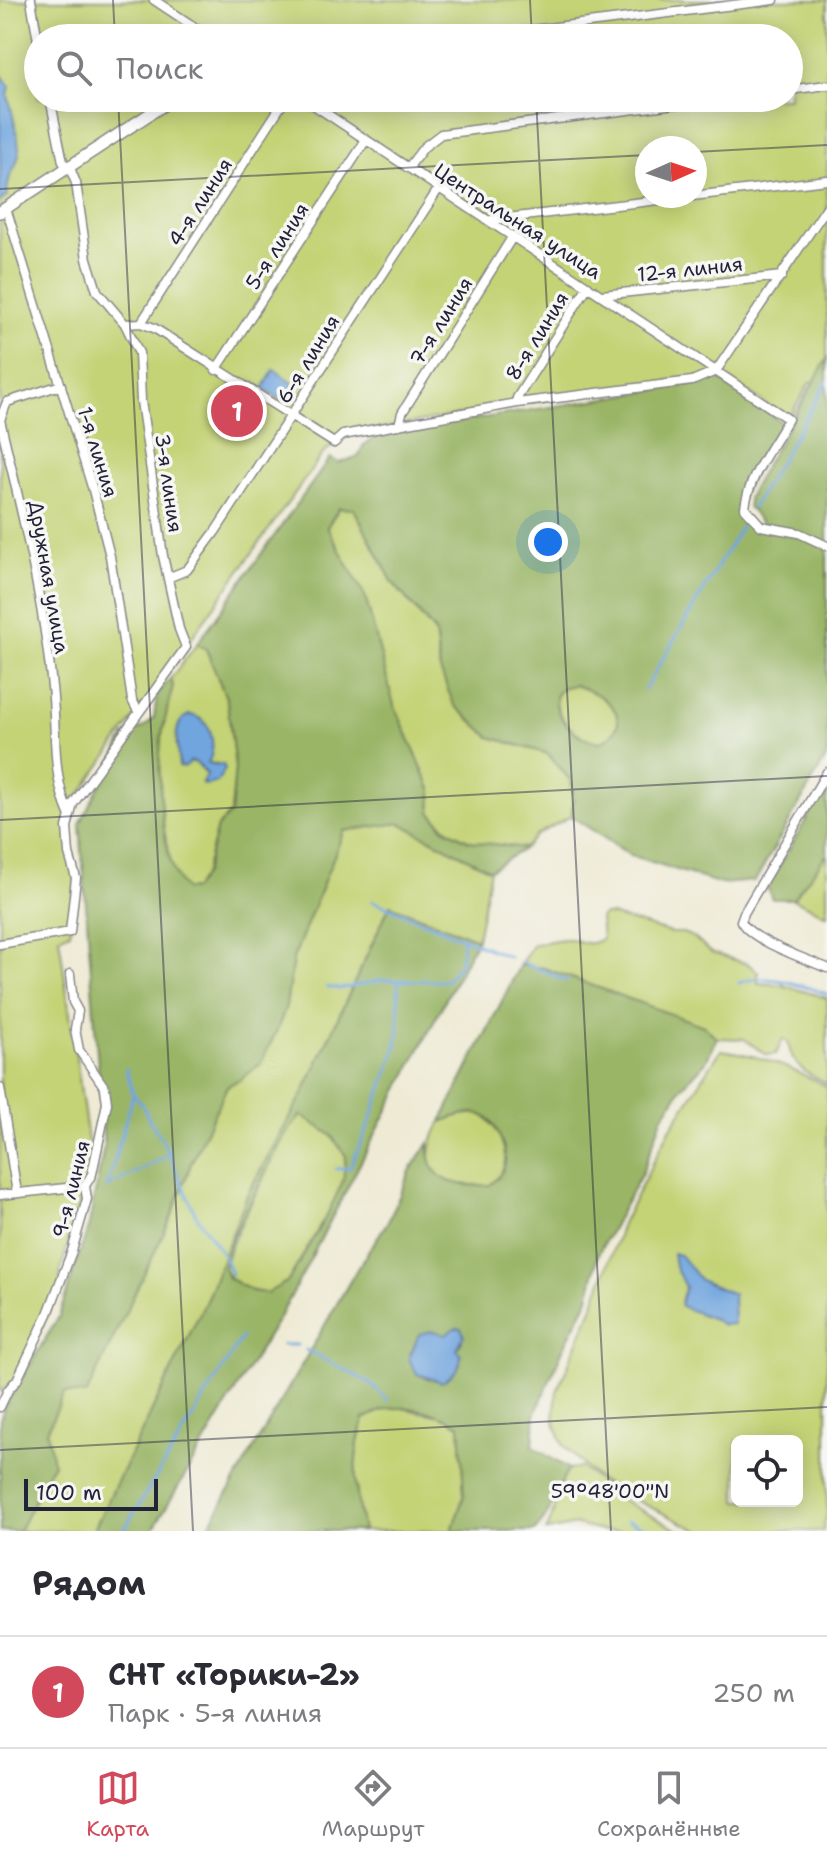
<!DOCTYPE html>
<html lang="ru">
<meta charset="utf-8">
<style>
:root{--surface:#fff;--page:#f2f2f3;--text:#2b2b33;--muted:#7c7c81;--line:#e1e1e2;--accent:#d1495b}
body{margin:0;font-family:"Shantell Sans",sans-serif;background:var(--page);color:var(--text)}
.controls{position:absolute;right:24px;bottom:24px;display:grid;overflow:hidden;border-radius:12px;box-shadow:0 4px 20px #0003}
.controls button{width:72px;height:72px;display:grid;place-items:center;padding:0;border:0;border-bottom:2px solid var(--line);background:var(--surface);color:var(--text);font:40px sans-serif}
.compass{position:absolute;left:635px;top:136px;width:72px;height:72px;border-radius:50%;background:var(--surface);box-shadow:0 4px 20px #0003;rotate:87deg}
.scale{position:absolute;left:24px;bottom:20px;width:134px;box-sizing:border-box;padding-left:8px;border:4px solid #22223b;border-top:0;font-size:22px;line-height:28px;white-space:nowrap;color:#22223b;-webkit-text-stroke:6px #f6f6f2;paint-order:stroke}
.you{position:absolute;left:548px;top:542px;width:28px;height:28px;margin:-20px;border:6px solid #fff;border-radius:50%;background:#1a73e8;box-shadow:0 0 0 12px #1a73e833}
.badge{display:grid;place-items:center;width:52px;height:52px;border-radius:50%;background:var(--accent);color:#fff;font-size:26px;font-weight:700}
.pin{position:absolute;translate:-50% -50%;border:4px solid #fff;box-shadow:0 2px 8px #0006}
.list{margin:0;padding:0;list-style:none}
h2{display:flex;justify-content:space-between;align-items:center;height:104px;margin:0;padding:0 32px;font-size:34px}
h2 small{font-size:26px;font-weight:400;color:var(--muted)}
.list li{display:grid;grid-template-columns:52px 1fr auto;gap:24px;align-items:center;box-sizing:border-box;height:112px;padding:0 32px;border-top:2px solid var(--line)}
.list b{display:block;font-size:30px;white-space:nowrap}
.list p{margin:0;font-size:26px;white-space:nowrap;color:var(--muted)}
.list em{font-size:26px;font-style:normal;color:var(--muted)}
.icon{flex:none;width:44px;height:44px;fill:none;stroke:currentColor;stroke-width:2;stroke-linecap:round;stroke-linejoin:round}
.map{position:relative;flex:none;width:827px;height:1531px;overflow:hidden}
.search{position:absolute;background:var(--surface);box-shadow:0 4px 20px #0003;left:24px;right:24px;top:24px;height:88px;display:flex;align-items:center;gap:20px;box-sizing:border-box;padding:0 28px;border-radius:44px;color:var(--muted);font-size:30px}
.sheet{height:216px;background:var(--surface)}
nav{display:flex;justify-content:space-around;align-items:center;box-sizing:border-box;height:112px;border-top:2px solid var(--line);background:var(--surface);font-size:22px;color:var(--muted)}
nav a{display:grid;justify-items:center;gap:4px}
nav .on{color:var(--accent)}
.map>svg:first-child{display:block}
.green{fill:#c3d375;stroke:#727a58;stroke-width:2;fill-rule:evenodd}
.forest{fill:#9ab566;stroke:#5e6c50;stroke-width:2;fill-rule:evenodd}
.water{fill:#71a5de;stroke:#4a648c;stroke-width:2}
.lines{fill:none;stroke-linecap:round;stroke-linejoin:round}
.stream{stroke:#71a5de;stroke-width:3}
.minor-casing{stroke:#888688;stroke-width:11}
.tertiary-casing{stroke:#888688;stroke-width:14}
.minor{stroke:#fff;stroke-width:8}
.tertiary{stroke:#fff;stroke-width:11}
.ticks{fill:none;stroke:#22223b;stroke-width:2;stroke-opacity:0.45}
.labels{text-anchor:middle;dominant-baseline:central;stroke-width:7;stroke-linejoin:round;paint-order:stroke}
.street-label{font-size:20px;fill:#22223b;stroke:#f6f6f2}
.ticks-label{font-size:20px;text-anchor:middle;fill:#22223b;stroke:#f6f6f2;stroke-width:7;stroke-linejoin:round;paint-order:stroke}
</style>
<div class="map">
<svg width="827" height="1531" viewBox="0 0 827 1531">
<rect width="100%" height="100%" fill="#f6f6f2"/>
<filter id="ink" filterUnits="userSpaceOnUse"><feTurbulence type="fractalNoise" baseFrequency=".0125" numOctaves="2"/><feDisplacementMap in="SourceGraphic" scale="16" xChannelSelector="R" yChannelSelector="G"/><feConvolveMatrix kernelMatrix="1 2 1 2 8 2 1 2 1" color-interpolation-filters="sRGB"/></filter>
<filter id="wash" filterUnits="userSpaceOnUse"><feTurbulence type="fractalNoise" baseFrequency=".006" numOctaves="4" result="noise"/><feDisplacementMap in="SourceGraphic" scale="32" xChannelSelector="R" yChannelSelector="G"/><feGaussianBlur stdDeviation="1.8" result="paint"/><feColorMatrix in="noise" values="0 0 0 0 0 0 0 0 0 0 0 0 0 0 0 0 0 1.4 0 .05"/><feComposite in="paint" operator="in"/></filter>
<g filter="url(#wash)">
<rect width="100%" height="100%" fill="#eeead4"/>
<path class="green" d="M 0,0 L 827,0 L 827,390 L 810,382 L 788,419 L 716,371 L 708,376 L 582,394 L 343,435 L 322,455 L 73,804 L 67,827 L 76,878 L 70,932 L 59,937 L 91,1162 L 60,1273 L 61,1286 L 17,1378 L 0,1392 ZM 38,38 L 789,38 L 789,98 L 38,98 ZM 647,148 L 695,148 L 695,196 L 647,196 Z
M 339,508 L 354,509 L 393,583 L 435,633 L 440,670 L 490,737 L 548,754 L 559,765 L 570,780 L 574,796 L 571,816 L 536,835 L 525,848 C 486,845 457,845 431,812 L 432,791 L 394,705 L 327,527 Z
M 197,644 L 206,649 L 227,700 L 235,768 L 231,813 L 217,827 L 205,873 L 194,889 L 186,890 C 161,868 157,772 161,740 C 164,721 169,703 173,685 L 170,679 ZM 202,719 C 213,734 212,745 208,763 L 219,764 L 225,769 L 217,782 L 202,782 L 207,775 L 198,764 L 191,761 Z
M 574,685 C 600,692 641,718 602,742 C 580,742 550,716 557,693 L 564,687 Z
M 400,823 L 490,870 L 477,939 L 390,905 L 304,1092 L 248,1193 L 206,1301 L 93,1531 L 19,1531 L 52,1463 L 47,1431 L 64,1392 L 171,1218 L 192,1161 L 227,1086 L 261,1063 L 263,1058 L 286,1006 L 293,959 L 344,830 Z
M 827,854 L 827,915 L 793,899 Z
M 603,915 L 611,915 L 671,933 L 683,933 L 693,937 L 712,953 L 748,964 L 758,972 L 758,983 L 782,985 L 827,998 L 827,1084 C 807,1074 791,1066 788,1042 L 783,1039 L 776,1054 L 767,1055 L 744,1039 L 717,1038 L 704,1026 L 544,968 L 520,965 L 533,944 C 545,943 558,938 569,939 C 582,941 591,948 602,938 L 600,918 Z
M 721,1050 C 758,1054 794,1069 827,1087 L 827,1513 L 823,1531 L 700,1531 L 623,1494 L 598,1479 L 563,1445 L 554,1420 L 557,1391 L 591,1311 L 623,1222 L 669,1131 ZM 737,1441 L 797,1441 L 797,1501 L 737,1501 Z
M 479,1113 C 494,1121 507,1145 505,1163 C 504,1172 497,1179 491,1185 C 442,1188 413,1172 441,1122 L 461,1115 Z
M 302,1114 L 331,1135 L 347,1157 L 344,1181 L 328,1213 L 288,1281 L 267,1294 C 247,1291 232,1286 223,1267 C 233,1238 246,1213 260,1185 C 271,1161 282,1133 302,1114 Z
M 391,1406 L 445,1417 L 460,1425 L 464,1495 L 452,1531 L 363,1531 C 355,1492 351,1458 364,1419 Z
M 581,1467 L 624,1501 L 680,1531 L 602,1531 L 576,1525 L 546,1531 C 557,1511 555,1489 569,1469 Z"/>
<path class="forest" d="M 827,359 L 827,544 L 762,524 L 748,507 L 748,498 L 759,476 Z
M 717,377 L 783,423 L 740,498 L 737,510 L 746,524 L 799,536 L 827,549 L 827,756 L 755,881 L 721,884 L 630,855 L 571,816 L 574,796 L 570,780 L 548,754 L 490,737 L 454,705 L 440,670 L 435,632 L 393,583 L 354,509 L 339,508 L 327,527 L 365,596 L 394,705 L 432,791 L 431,812 L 444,828 L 469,841 L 525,848 L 490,870 L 400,823 L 344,831 L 293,959 L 286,1006 L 278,1028 L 261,1063 L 240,1080 L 227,1086 L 192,1161 L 171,1218 L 86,1395 L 64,1393 L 47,1431 L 53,1463 L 19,1531 L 0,1531 L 0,1420 L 4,1408 L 59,1316 L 89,1225 L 104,1147 L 80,824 L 125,736 L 145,727 L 154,718 L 157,694 L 170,679 L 173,685 C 169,703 164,721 161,740 C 157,772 161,868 186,890 L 194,889 L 205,873 L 217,827 L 231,813 L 235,768 L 227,700 L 206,649 L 197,644 L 330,458 L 339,463 L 359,456 L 363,446 L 378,435 L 692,384 ZM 574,685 C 600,692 641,718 602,742 C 580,742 550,717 557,693 L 564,687 Z
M 827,784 L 827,854 L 793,899 L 772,899 L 767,887 Z
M 390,905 L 477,939 L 288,1302 L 152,1531 L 93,1531 L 206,1301 L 248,1193 L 304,1092 ZM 301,1115 L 331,1135 L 346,1156 L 343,1181 L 328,1213 L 288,1281 L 267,1293 L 252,1291 L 228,1278 L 224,1267 L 233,1236 L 284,1137 Z
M 520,965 L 544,968 L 704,1026 L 717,1038 L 705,1063 L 682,1087 L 662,1118 L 643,1171 L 598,1254 L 589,1298 L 563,1349 L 535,1415 L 533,1447 L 569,1469 C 554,1490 553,1514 534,1531 L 452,1531 L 464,1495 L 460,1425 C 429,1409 396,1399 364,1419 C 351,1458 355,1492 363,1531 L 206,1531 L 357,1269 L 390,1218 L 411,1169 L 429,1143 C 427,1184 457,1187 490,1185 C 497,1179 503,1173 505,1163 C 507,1149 495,1117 479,1114 C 467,1111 452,1118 441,1122 ZM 455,1328 L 461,1328 L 462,1342 L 457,1349 L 460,1364 C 447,1383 437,1383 417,1374 L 410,1354 C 423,1333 420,1331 446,1334 Z"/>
<path class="water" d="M 0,72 L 10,87 L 8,95 C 11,108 20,141 19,153 C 17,170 7,172 7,196 L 0,202 Z
M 274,369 L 295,385 L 296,396 L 288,404 L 263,389 Z
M 189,715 C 211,716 218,746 208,763 L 215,765 L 223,764 L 225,769 L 217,782 L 204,785 L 202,783 L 207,774 L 198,764 L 191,761 L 185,767 L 179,767 C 178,749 170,723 189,715 Z
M 673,1253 L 680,1255 L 700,1280 L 733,1294 L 734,1324 L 722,1325 C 710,1314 693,1314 680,1305 L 685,1287 L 675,1267 Z
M 455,1328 L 461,1328 L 464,1335 L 457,1349 L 461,1355 C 461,1367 452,1376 442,1382 L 417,1374 L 409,1359 L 419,1334 L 432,1331 L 446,1334 Z"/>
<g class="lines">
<path class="stream" d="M 752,508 L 827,382
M 645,689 L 741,527
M 373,901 L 509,957
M 521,962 L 567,981
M 739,983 C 766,972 801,985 827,994
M 327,987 L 340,989 L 383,980 L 446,981 L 460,964 L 463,939
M 126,1069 L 133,1094 L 141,1103 L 151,1123 L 161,1137 L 196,1215 L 225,1258 L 231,1274
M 133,1094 L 107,1187 L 162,1159 L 169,1152
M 336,1169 L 350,1168 L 367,1129 L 394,1055 L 399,1032 L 398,981
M 282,1345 L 297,1345
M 306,1350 L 368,1382 L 388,1400
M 627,1521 L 654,1531
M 123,1531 L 242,1337"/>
</g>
</g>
<g filter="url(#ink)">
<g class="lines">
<defs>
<path id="minor" d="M 31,0 L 38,41
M 154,0 L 211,38
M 466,38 L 774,0
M 789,90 L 827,85
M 303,98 L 788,419 C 773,446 748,477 745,508 L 761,526 L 799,533 L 827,546
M 408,168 L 424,147 L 441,134 L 722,98
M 6,208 L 93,490 L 110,556 L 132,700 L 138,711
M 491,220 L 827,180
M 602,295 L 782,276
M 141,323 L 286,98
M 125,324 L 141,323 L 154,328 L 334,443 L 343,435 L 517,403 L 692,381 L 716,371 L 827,207
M 216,370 L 366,140
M 61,385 L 7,402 L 0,420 C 21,508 43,597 52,687 C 57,730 51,773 69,814
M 517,403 L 517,398 L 588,286
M 399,425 L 402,413 L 513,236
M 170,577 L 187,570 L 215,532 L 439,188
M 827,772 L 744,913 L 741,921 C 751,941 806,959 827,968
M 0,944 L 70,932 L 76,878 L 69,854 L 67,827 L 73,804 L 186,647 L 179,629 L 163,556 L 141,401 L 139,353 L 125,324 L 97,291 L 87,259 L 76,183 L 70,168 L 63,162 L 50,98
M 0,1088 L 17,1193
M 0,1195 L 85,1186
M 0,1407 L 8,1390 L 17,1380 L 48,1314 L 72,1251 L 87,1199 L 85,1186 L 92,1174 L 107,1103 L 105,1088 L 79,1050 L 75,1029 L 78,1011 L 73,1002 L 70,974"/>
<path id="tertiary" d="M 0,212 L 174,98"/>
</defs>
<use href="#minor" class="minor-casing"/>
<use href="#tertiary" class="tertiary-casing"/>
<use href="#minor" class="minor"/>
<use href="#tertiary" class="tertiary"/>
</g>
</g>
<path class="ticks" d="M 113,0 L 115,38M 530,0 L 532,38M 118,98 L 193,1531M 536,98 L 611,1531M 695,152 L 827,145M 0,189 L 647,155M 0,820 L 827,776M 0,1450 L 827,1407"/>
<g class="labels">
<g class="street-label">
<text transform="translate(200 202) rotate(-57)">4-я линия</text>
<text transform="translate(518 221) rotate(33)">Центральная улица</text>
<text transform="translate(277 246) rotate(-57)">5-я линия</text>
<text transform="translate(690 269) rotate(-6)">12-я линия</text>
<text transform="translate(441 321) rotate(-58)">7-я линия</text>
<text transform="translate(537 336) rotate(-58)">8-я линия</text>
<text transform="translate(308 359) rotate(-58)">6-я линия</text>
<text transform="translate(98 452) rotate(73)">1-я линия</text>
<text transform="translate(169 483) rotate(82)">3-я линия</text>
<text transform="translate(49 577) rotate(80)">Дружная улица</text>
<text transform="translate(71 1189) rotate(-76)">9-я линия</text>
</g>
</g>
<g class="ticks-label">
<text x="610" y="1498">59°48'00"N</text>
</g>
</svg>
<div class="controls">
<button><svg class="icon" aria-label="locate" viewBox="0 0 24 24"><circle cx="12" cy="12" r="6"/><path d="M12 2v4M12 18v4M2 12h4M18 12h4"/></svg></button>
</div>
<svg class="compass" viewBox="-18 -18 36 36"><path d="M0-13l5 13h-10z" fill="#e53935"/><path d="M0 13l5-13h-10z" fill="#7c7c81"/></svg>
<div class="scale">100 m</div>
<div class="you"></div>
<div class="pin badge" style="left:237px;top:411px">1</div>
<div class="search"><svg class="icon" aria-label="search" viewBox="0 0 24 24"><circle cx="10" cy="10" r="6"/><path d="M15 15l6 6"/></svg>Поиск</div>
</div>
<section class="sheet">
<h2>Рядом<small></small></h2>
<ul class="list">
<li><span class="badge">1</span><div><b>СНТ «Торики-2»</b><p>Парк · 5-я линия</p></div><em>250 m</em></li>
</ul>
</section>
<nav>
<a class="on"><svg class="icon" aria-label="map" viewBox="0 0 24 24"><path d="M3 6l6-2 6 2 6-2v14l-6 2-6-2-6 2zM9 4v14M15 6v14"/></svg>Карта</a>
<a><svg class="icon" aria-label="directions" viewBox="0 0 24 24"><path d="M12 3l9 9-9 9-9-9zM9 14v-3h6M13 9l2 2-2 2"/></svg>Маршрут</a>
<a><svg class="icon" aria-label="saved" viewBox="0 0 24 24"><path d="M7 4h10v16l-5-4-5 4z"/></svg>Сохранённые</a>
</nav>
